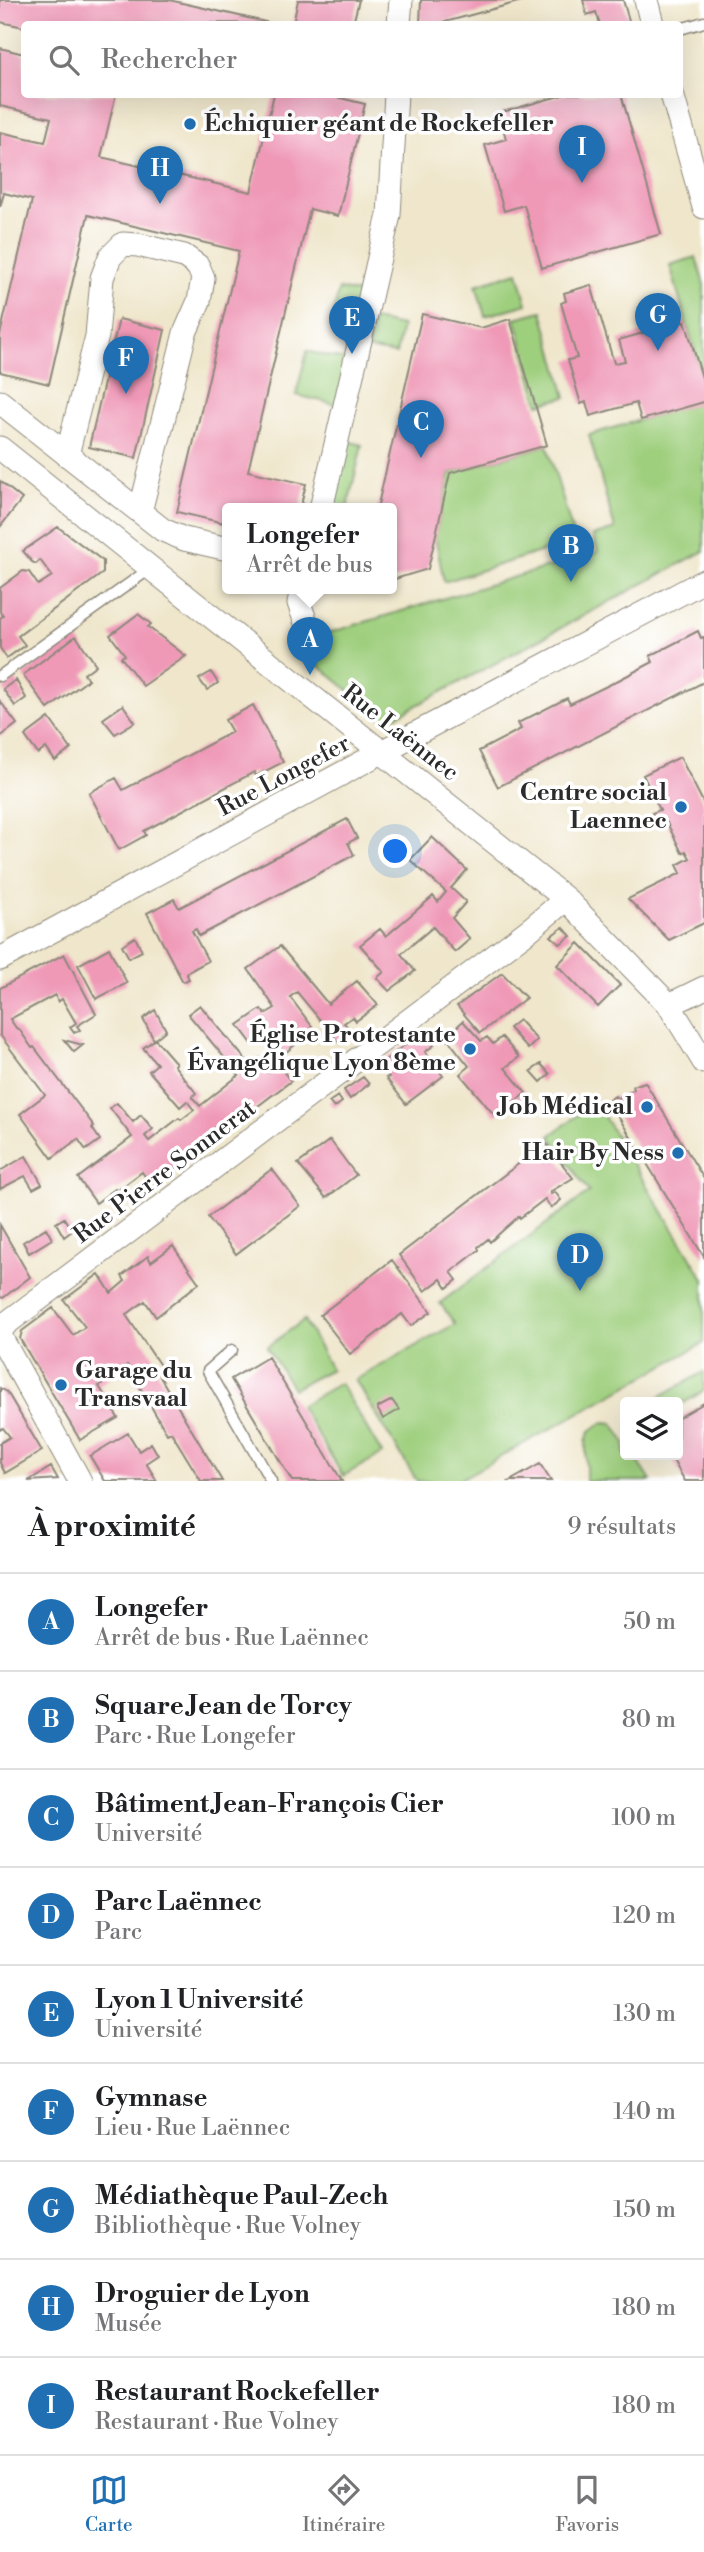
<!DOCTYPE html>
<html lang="fr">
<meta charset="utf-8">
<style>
:root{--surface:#fff;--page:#f2f2f2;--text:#202124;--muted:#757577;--line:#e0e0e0;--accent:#1f6fb2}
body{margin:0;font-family:"Libre Bodoni",serif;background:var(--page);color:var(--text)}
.controls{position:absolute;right:21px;bottom:21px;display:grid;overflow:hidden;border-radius:7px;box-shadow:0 7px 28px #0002}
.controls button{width:63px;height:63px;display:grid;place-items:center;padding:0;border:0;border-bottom:2px solid var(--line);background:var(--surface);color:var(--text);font:35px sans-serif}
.you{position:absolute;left:396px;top:852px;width:24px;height:24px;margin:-18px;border:5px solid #fff;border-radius:50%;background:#1a73e8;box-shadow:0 0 0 10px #1a73e833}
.badge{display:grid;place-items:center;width:46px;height:46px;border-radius:50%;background:var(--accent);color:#fff;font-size:23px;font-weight:700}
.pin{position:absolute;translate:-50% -58px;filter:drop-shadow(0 2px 4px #0008)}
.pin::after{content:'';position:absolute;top:37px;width:24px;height:21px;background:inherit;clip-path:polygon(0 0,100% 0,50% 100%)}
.popup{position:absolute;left:222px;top:503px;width:175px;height:91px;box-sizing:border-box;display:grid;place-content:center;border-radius:7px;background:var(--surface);filter:drop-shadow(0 2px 5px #0005);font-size:23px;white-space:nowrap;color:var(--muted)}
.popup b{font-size:26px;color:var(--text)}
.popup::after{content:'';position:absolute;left:50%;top:100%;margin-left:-14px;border:14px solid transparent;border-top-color:var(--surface)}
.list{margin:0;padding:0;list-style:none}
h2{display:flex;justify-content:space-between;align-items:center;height:91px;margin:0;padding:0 28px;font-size:30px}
h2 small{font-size:23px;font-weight:400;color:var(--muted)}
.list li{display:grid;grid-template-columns:46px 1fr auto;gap:21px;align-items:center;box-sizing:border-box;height:98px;padding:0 28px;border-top:2px solid var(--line)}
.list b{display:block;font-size:26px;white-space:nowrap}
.list p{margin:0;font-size:23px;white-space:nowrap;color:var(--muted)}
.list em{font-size:23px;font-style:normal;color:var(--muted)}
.icon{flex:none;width:38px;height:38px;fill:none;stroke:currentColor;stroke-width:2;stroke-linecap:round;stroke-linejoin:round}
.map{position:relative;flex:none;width:704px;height:1481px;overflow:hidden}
.search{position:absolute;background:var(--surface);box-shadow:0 7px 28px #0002;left:21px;right:21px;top:21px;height:77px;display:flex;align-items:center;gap:18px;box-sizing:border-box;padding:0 24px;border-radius:7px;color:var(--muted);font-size:26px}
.sheet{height:973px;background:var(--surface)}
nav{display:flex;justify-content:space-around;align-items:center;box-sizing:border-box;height:98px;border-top:2px solid var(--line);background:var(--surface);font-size:19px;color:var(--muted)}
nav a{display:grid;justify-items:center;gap:4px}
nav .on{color:var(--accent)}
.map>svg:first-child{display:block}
.green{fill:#9ecf7d;stroke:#647d54;stroke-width:2}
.building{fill:#ef99b7}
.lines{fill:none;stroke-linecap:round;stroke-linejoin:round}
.service-casing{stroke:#8d887b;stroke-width:13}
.minor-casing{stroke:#8d887b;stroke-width:25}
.service{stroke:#fff;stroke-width:10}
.minor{stroke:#fff;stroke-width:23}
.poi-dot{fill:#1f6fb2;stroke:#fff;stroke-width:2.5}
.labels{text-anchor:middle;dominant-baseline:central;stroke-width:7;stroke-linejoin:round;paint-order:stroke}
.poi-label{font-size:24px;font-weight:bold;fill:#2b2b2b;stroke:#fff;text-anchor:end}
.street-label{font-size:24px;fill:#2b2b2b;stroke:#fff}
</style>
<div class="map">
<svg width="704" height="1481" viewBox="0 0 704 1481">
<rect width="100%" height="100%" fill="#fff"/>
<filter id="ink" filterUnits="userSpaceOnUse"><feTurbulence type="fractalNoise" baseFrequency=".0143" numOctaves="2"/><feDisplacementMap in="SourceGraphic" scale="14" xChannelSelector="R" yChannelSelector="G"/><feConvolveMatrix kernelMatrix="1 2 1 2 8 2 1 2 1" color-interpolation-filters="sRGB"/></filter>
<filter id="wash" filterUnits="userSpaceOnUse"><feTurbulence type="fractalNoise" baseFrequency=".00686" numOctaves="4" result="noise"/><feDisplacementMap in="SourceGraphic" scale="28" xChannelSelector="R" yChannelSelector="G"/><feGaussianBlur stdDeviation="1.57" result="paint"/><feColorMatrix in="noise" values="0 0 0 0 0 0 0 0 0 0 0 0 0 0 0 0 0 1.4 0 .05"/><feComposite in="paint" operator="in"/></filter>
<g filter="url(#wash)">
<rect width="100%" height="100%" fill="#efe6cb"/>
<path class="green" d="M 696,257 L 704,285 L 704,384 L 670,265 Z
M 518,272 L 527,304 L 485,316 L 476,285 Z
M 339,289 L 366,295 L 361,316 L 334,310 Z
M 542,311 L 566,397 L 539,404 L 515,318 Z
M 373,320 L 402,326 L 396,354 L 367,349 Z
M 307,351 L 349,361 L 339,405 L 296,395 Z
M 704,401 L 704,551 L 395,717 L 384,719 L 292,644 L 598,552 L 593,536 L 615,529 L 589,435 Z
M 344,440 L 362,445 L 347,509 L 328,509 Z
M 547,445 L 575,541 L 444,582 L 435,536 L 450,473 Z
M 595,1102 L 704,1279 L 704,1343 L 457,1481 L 417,1481 L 355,1380 L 455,1324 L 440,1303 L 589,1192 L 550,1136 Z
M 304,1320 L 331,1369 L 293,1389 L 267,1347 Z
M 704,1372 L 704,1391 L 678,1406 L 678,1402 L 650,1402 Z
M 340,1383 L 382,1454 L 343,1476 L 300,1406 Z
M 604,1422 L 613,1423 L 625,1442 L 625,1455 L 634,1455 L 651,1481 L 586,1481 L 586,1441 L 590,1431 Z"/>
<g id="blocks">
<path class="building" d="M 0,0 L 169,0 L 270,23 L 24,24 L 24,27 L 0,22 Z
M 298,0 L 359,0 L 353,24 L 293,24 Z
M 421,0 L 522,0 L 522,1 L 438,24 L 420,24 Z
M 583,0 L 623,0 L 630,24 L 600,24 L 596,12 L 587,15 Z
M 0,48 L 24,54 L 24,94 L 116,94 L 101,157 L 251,192 L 274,94 L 336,94 L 336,97 L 365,104 L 338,216 L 310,209 L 248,471 L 306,484 L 300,509 L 228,509 L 228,524 L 177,512 L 239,251 L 88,215 L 49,384 L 0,372 L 0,335 L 32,200 L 4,193 L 0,207 L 0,132 L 45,142 L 51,118 L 0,106 Z
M 566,94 L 621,94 L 661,234 L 542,268 L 524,205 L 504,211 L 485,145 L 506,139 L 499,113 Z
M 591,285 L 614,363 L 625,361 L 619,340 L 685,321 L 704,384 L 704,402 L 641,420 L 636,403 L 590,416 L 586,402 L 581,404 L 568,360 L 577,358 L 561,303 L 566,301 L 564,293 Z
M 422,314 L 481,328 L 510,319 L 547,445 L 450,473 L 428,569 L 392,580 L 392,509 L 377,509 Z
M 119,319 L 165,330 L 136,458 L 89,447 Z
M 0,481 L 22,499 L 0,527 Z
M 58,527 L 103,561 L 103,573 L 18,636 L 25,645 L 7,658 L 0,648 L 0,618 L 3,616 L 0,612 L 0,588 L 23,571 L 29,572 L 38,585 L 52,576 L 40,560 L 36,564 L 32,562 L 23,551 Z
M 138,614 L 151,624 L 148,627 L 186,656 L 143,686 L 121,657 L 125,655 L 110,635 Z
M 698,631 L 701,638 L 704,637 L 704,682 L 498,787 L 479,751 L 521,729 L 518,723 L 567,698 L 570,704 L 611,684 L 653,662 L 650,656 Z
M 76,636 L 96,665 L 84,674 L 88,680 L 48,709 L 23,675 Z
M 211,672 L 218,683 L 207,690 L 199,679 Z
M 16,680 L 26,698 L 15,706 L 3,689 Z
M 0,701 L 17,724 L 0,737 Z
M 123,705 L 135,722 L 115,734 L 103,719 Z
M 253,705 L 283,762 L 256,776 L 254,772 L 144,831 L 146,835 L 119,850 L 89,793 L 116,778 L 123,790 L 232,732 L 225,720 Z
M 49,718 L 71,749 L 55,761 L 46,748 L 38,754 L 25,736 Z
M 680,757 L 704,804 L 704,923 L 669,940 L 628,899 L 681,873 L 677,865 L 690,858 L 686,851 L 682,853 L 665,819 L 657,823 L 652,813 L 660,810 L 643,775 Z
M 347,819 L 357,838 L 348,843 L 354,855 L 199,936 L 196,929 L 192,931 L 208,961 L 186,973 L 189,979 L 183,982 L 147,913 L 174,899 L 179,908 Z
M 432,837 L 467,870 L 451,888 L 466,902 L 452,918 L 470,939 L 455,952 L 433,927 L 401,954 L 415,971 L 389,991 L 377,978 L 384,972 L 360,945 L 380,929 L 386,936 L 431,898 L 433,896 L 438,902 L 446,892 L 410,860 Z
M 563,927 L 571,936 L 560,944 L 551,936 Z
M 135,937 L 142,951 L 129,958 L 122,945 Z
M 579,943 L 620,985 L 598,1007 L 557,965 Z
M 280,946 L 328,1004 L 357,981 L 378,1005 L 356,1021 L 353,1017 L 344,1023 L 354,1034 L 340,1044 L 297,992 L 290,997 L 314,1029 L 285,1053 L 269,1033 L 253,1045 L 238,1025 L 261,1009 L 265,1014 L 275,1008 L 248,969 Z
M 109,948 L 127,983 L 96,999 L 78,965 Z
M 64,954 L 96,1014 L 77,1026 L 80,1030 L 74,1033 L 70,1027 L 76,1023 L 62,999 L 58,1002 L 55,995 L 10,1019 L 16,1028 L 19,1029 L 32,1048 L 34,1047 L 94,1126 L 92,1128 L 100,1140 L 86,1150 L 78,1139 L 52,1158 L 20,1114 L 45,1095 L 0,1035 L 0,988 Z
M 502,973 L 526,998 L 480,1033 L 457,1006 Z
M 200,1005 L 250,1065 L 259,1058 L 269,1072 L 278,1065 L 291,1081 L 152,1186 L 142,1172 L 117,1191 L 115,1189 L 96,1203 L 78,1178 L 132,1137 L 110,1108 L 117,1103 L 133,1122 L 141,1115 L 153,1129 L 145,1136 L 149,1141 L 179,1118 L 181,1120 L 194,1110 L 187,1101 L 180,1107 L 149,1071 L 157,1064 L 143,1048 L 154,1040 L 143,1019 L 155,1010 L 166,1030 L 155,1039 L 176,1063 L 174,1065 L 196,1093 L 192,1097 L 200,1106 L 239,1075 L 188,1014 Z
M 519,1020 L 537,1040 L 528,1049 L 509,1028 Z
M 463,1021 L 481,1041 L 487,1037 L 493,1044 L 502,1037 L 519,1057 L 505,1068 L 526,1093 L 495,1116 L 460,1074 L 469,1066 L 446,1037 Z
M 423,1031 L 434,1045 L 425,1052 L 443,1076 L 406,1104 L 386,1078 L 389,1077 L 380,1064 Z
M 64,1040 L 83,1045 L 74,1052 Z
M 541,1064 L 550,1074 L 541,1082 L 531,1071 Z
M 363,1077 L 369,1084 L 350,1099 L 344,1090 Z
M 645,1082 L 704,1179 L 704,1257 L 610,1103 L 609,1100 L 615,1096 L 617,1099 L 634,1089 L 633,1086 Z
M 338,1096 L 342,1102 L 334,1108 L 329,1102 Z
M 330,1140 L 356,1175 L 326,1198 L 298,1164 Z
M 546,1143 L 573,1178 L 550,1192 L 551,1194 L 555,1192 L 561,1200 L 551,1208 L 545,1199 L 520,1218 L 519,1216 L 490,1242 L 488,1239 L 478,1247 L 479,1250 L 451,1272 L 457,1280 L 447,1288 L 441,1279 L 425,1291 L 399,1255 Z
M 26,1156 L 42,1184 L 33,1189 L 25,1176 L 0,1189 L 0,1171 Z
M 272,1169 L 300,1206 L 236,1254 L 208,1217 Z
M 64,1218 L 72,1231 L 64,1237 L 56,1223 Z
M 0,1225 L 30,1277 L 3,1298 L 0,1297 Z
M 46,1228 L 52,1239 L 29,1253 L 23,1242 Z
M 173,1246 L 199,1283 L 156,1317 L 145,1301 L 126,1315 L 161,1367 L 156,1370 L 222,1481 L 201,1481 L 171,1432 L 167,1434 L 127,1365 L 99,1386 L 118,1418 L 80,1440 L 20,1339 L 22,1331 L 53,1308 L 73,1335 L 85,1327 L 64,1300 L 99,1274 L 111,1293 L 125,1281 L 122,1276 L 148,1256 L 151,1262 Z
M 392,1260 L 431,1312 L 411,1326 L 402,1314 L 350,1354 L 320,1315 Z
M 268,1357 L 342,1481 L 292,1481 L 231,1379 Z
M 0,1388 L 7,1392 L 42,1451 L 5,1473 L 0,1463 L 0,1443 L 10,1437 L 3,1428 L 0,1430 Z
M 392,1400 L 399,1410 L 383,1419 L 377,1408 Z
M 704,1403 L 704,1481 L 685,1481 L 670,1455 L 678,1455 L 678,1418 Z
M 128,1433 L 139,1451 L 151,1443 L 158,1455 L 146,1463 L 157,1481 L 105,1481 L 90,1456 Z
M 540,1464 L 551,1481 L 510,1481 Z
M 51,1467 L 58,1479 L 28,1481 Z"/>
</g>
</g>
<g filter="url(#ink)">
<use href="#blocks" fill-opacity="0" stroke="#8d887b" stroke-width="2"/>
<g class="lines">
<defs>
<path id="service" d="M 680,29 L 704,22
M 0,676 L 151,568
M 232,1350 L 208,1371 L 271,1481"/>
<path id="minor" d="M 646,0 L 652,24
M 399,24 L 401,0
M 672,94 L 704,207
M 0,402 L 163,530 L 184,539 L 228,549
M 0,448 L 566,899 L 669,1005 L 704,1062
M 67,455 L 97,336 L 102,278 L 110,257 L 123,244 L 138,245 L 184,256 L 198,266 L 203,278 L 199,301 L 185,333 L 140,512
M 321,509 L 389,215 L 396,94
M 302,589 L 299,603 L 309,631
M 0,959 L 413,735 L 704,581
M 669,1005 L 704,988
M 0,1336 L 80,1481
M 0,1337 L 3,1326 L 529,930 L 566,899"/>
</defs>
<use href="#service" class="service-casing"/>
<use href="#minor" class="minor-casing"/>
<use href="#service" class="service"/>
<use href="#minor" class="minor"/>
</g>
</g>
<g class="poi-dot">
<circle cx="190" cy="124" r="7"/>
<circle cx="681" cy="807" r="7"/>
<circle cx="470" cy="1049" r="7"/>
<circle cx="647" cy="1107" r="7"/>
<circle cx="678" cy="1153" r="7"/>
<circle cx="61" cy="1385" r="7"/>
</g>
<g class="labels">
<g class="poi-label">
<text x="204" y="124" text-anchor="start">Échiquier géant de Rockefeller</text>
<text x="667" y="793">Centre social<tspan x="667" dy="28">Laennec</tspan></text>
<text x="456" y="1035">Église Protestante<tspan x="456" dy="28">Évangélique Lyon 8ème</tspan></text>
<text x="633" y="1107">Job Médical</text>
<text x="664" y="1153">Hair By Ness</text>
<text x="75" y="1371" text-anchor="start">Garage du<tspan x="75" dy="28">Transvaal</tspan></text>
</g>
<g class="street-label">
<text transform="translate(400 733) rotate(38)">Rue Laënnec</text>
<text transform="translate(284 776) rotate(-28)">Rue Longefer</text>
<text transform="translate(165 1172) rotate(-37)">Rue Pierre Sonnerat</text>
</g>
</g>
</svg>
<div class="controls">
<button><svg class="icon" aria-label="layers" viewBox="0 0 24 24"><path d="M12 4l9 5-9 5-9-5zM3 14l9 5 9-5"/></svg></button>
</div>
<div class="you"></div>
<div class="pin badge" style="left:310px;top:675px">A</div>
<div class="popup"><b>Longefer</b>Arrêt de bus</div>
<div class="pin badge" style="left:571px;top:582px">B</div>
<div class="pin badge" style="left:421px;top:458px">C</div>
<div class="pin badge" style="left:580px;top:1291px">D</div>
<div class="pin badge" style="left:352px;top:354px">E</div>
<div class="pin badge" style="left:126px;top:394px">F</div>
<div class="pin badge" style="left:658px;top:351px">G</div>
<div class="pin badge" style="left:160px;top:204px">H</div>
<div class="pin badge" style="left:582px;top:183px">I</div>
<div class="search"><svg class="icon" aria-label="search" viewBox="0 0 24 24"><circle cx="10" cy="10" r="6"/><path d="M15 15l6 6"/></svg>Rechercher</div>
</div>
<section class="sheet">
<h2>À proximité<small>9 résultats</small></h2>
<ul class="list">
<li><span class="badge">A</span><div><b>Longefer</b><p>Arrêt de bus · Rue Laënnec</p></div><em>50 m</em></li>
<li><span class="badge">B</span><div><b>Square Jean de Torcy</b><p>Parc · Rue Longefer</p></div><em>80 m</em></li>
<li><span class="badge">C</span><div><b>Bâtiment Jean-François Cier</b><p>Université</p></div><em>100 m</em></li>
<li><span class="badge">D</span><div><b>Parc Laënnec</b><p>Parc</p></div><em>120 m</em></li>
<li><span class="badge">E</span><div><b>Lyon 1 Université</b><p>Université</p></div><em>130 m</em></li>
<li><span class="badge">F</span><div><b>Gymnase</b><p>Lieu · Rue Laënnec</p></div><em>140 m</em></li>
<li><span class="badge">G</span><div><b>Médiathèque Paul-Zech</b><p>Bibliothèque · Rue Volney</p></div><em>150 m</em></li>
<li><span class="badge">H</span><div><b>Droguier de Lyon</b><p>Musée</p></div><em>180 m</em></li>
<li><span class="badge">I</span><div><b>Restaurant Rockefeller</b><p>Restaurant · Rue Volney</p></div><em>180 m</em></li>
</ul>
</section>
<nav>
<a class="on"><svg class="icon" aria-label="map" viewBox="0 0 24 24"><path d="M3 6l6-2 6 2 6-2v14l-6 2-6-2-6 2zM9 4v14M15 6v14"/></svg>Carte</a>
<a><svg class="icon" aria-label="directions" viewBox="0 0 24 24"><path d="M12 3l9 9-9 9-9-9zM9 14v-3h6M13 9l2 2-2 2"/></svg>Itinéraire</a>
<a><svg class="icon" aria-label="saved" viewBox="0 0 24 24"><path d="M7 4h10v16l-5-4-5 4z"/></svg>Favoris</a>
</nav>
